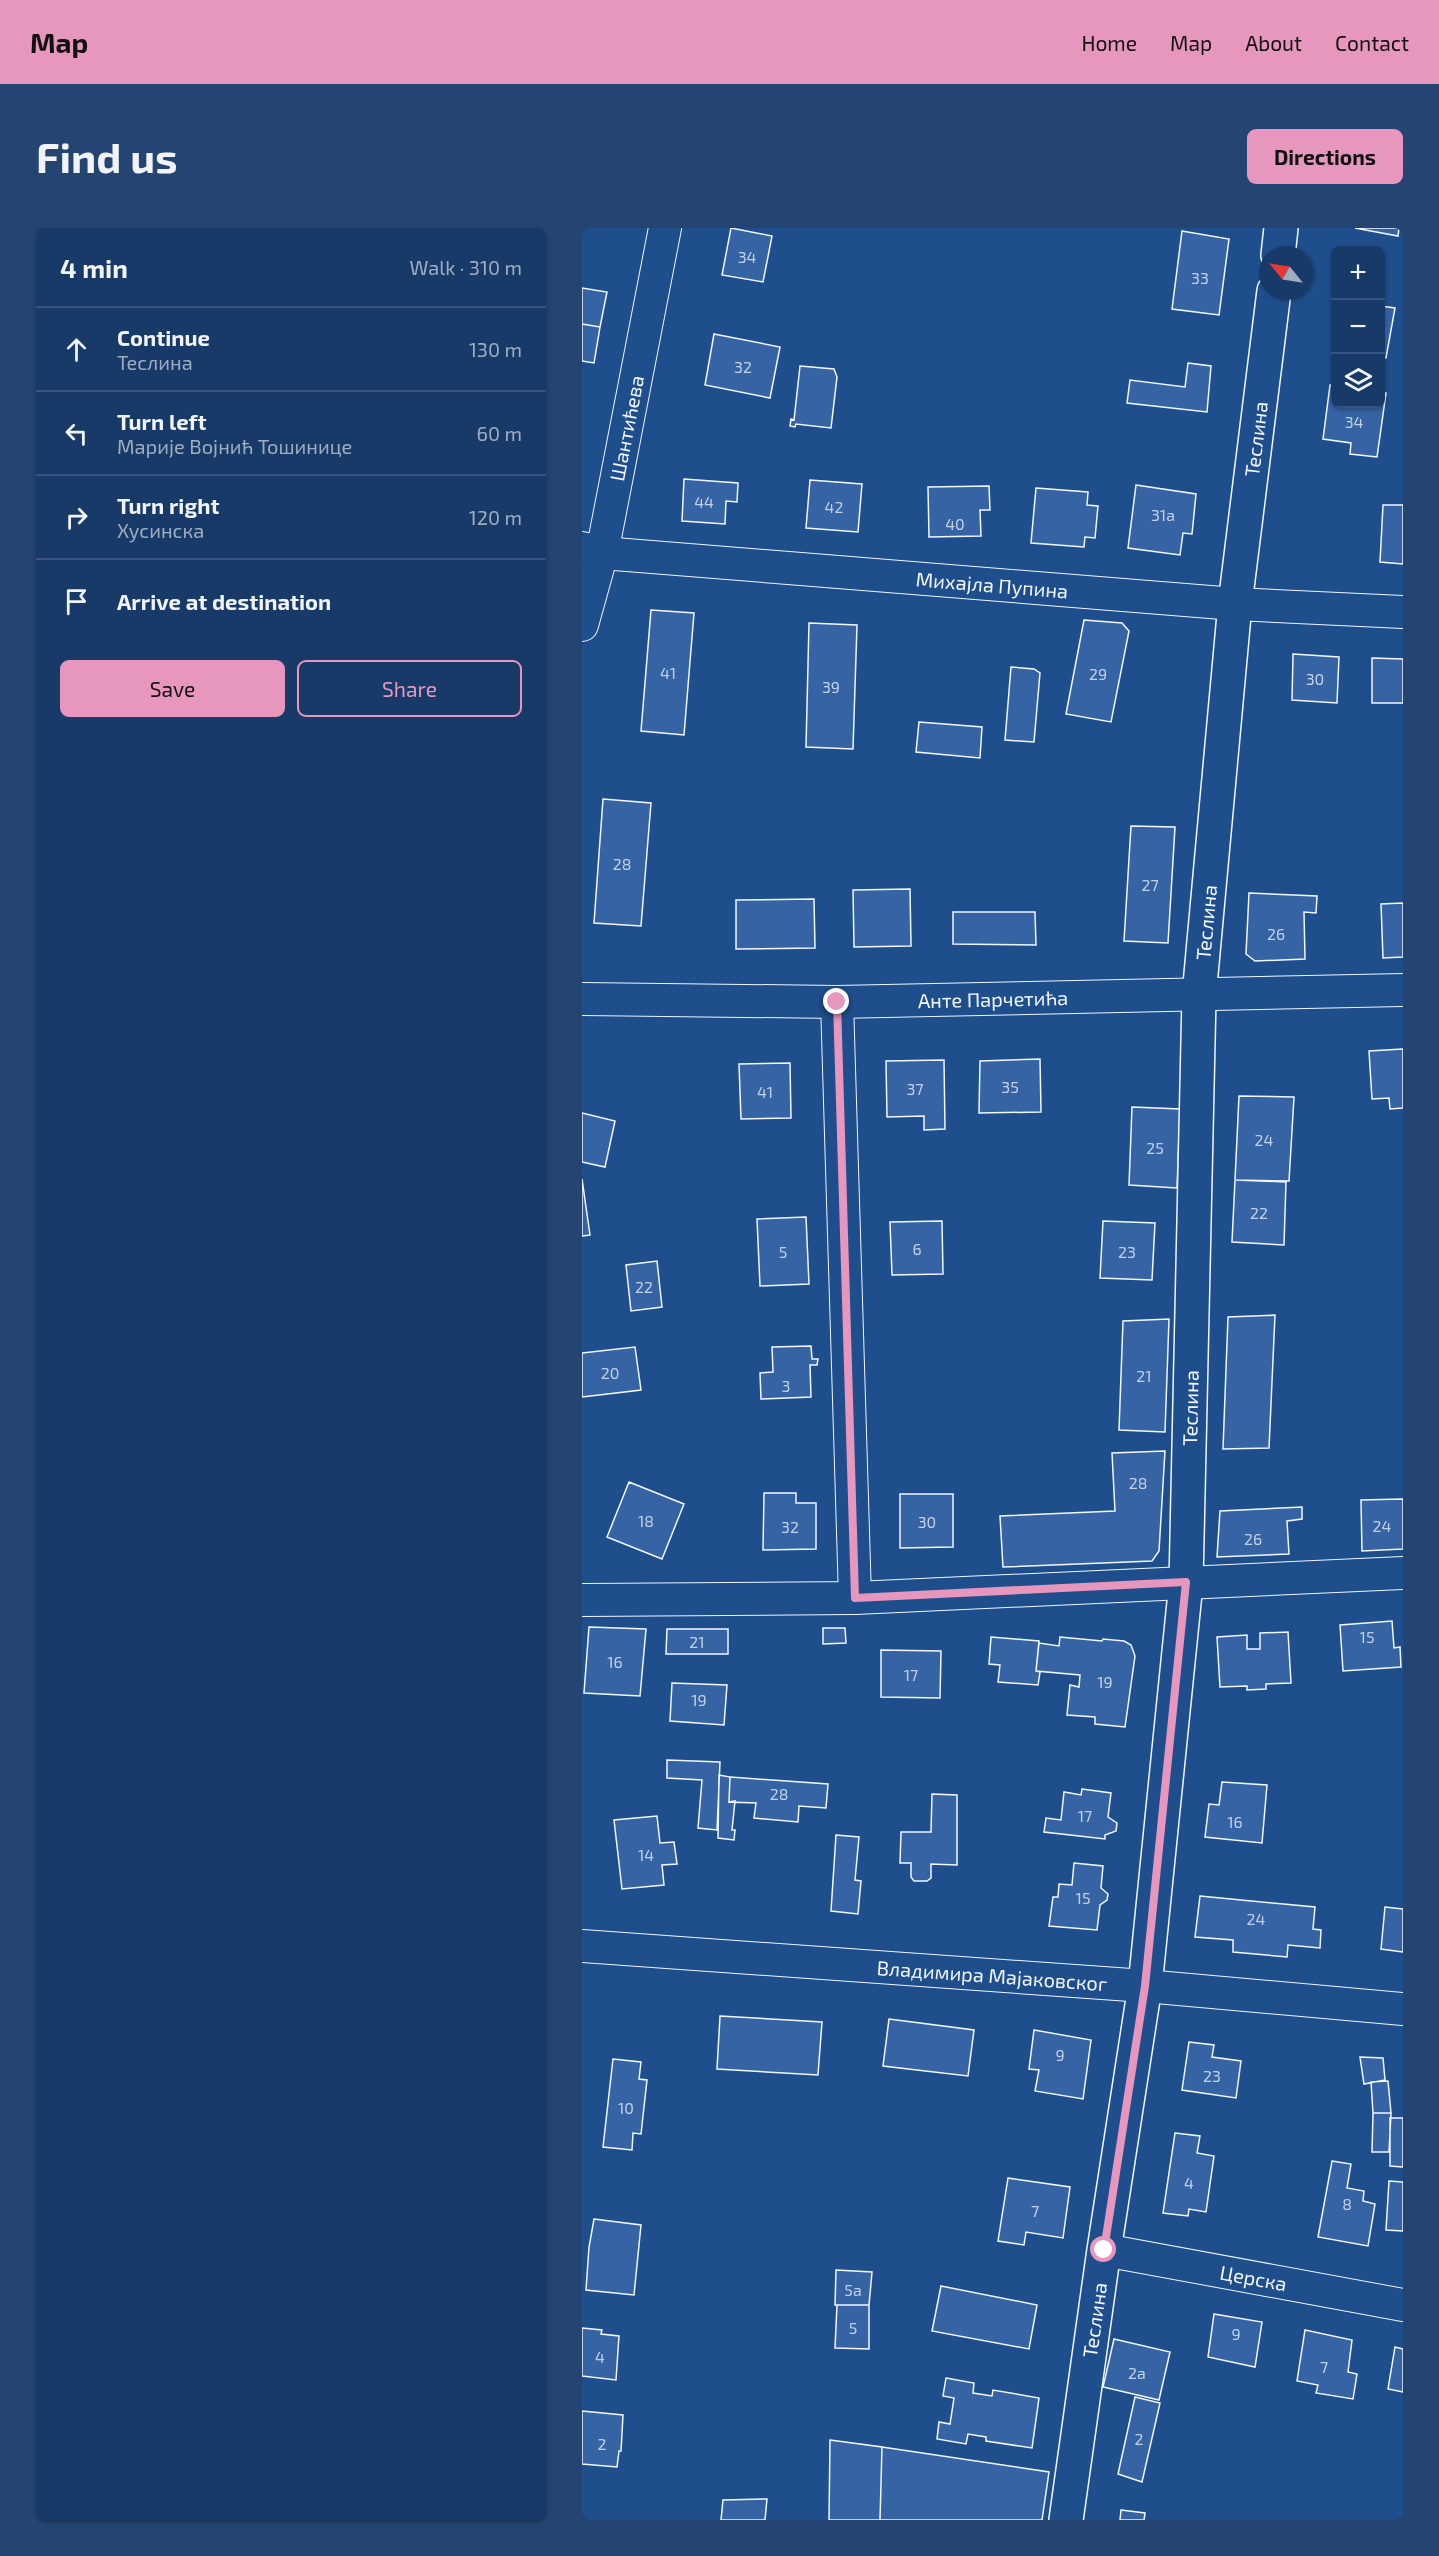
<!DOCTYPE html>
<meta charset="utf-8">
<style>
:root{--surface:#173a69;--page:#244571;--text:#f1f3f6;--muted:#9eadc0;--line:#36547d;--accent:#e797bd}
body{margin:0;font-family:"Exo 2",sans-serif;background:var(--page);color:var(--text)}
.controls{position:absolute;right:18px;top:18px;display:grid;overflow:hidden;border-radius:9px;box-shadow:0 2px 4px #0004}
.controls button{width:54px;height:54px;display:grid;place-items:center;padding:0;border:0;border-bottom:2px solid var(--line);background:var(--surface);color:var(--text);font:30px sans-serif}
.compass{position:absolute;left:677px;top:18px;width:54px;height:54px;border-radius:50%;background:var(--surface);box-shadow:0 2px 4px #0004;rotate:300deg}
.stop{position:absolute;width:18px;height:18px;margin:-14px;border:4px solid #e797bd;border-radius:50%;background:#fff}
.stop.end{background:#e797bd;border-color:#fff;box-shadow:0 2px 6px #0008}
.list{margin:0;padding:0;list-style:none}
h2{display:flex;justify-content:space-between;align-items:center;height:78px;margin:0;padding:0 24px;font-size:26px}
h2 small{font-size:20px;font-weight:400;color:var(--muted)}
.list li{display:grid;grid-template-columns:39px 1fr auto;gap:18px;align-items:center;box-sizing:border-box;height:84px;padding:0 24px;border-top:2px solid var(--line)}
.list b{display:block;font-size:22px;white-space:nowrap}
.list p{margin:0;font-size:20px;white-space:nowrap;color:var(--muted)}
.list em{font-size:20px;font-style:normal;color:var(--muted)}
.actions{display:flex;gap:12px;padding:18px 24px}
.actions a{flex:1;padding:14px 0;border:2px solid var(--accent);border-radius:9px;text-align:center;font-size:21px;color:var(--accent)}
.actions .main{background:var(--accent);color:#111}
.icon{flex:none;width:33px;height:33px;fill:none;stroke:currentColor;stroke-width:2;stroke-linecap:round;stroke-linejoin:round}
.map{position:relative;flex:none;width:821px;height:2292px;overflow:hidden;border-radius:9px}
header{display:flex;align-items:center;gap:36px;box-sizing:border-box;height:84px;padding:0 30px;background:var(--accent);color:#111}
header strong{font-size:28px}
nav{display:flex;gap:33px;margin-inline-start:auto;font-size:21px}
.intro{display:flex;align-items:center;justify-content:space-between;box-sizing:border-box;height:144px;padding:0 36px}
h1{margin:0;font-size:42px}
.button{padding:15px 27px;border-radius:9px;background:var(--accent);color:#111;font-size:21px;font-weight:700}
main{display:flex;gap:36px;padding:0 36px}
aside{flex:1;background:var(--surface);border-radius:9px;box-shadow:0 2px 4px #0004}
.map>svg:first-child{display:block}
.building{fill:#3563a3;stroke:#f2f6ff;stroke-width:1.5}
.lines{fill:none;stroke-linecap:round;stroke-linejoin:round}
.minor-casing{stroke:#f2f6ff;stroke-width:34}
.tertiary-casing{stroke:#f2f6ff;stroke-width:36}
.minor{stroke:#1f4e8c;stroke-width:32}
.tertiary{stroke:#1f4e8c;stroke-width:33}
.route{stroke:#e797bd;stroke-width:8}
.labels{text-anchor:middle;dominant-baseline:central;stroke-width:4.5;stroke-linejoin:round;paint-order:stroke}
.number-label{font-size:16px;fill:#c3d1e8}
.street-label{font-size:20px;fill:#f2f6ff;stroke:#1f4e8c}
</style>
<header>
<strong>Map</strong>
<nav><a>Home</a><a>Map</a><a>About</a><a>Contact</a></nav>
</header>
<div class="intro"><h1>Find us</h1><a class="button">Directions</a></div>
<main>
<aside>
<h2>4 min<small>Walk · 310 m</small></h2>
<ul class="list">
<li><svg class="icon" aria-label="ahead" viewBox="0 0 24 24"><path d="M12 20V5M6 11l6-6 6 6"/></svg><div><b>Continue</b><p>Теслина</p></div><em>130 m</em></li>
<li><svg class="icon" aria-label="left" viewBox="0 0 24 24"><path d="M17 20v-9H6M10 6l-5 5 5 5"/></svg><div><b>Turn left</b><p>Марије Војнић Тошинице</p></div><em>60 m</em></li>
<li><svg class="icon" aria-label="right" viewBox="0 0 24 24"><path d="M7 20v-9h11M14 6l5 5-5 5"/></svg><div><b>Turn right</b><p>Хусинска</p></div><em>120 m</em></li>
<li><svg class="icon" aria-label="arrive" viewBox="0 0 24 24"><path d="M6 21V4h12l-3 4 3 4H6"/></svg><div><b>Arrive at destination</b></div></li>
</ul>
<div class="actions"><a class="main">Save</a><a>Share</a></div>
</aside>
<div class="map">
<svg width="821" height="2292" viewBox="0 0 821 2292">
<rect width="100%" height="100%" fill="#1f4e8c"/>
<path class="building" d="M 149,0 L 190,8 L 181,54 L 140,47 Z
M 773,0 L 817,0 L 816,8 Z
M 600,3 L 647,11 L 637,87 L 590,81 Z
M 0,60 L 25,64 L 18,99 L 0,96 Z
M 798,78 L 813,80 L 804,130 L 798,129 Z
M 0,96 L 18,99 L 12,135 L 0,133 Z
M 132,106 L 198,119 L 188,170 L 123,157 Z
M 606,135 L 629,138 L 625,184 L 545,175 L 548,152 L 603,159 Z
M 218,138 L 252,141 L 255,149 L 249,200 L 214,196 L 213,199 L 208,198 L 209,191 L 212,192 Z
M 748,157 L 754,158 L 754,176 L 798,176 L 798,164 L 804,165 L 795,229 L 768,226 L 769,215 L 741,211 Z
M 102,251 L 156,255 L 155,274 L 144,273 L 143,296 L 100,293 Z
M 228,252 L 280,256 L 276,304 L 224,300 Z
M 554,257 L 614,266 L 610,306 L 601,305 L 598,327 L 546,320 Z
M 407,258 L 408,282 L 398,282 L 399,308 L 347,309 L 346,259 Z
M 454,260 L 506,264 L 505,277 L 516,278 L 513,310 L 503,309 L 502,319 L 449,315 Z
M 801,277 L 821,277 L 821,336 L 798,334 Z
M 69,382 L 112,385 L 102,507 L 59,503 Z
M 502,392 L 540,395 L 547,403 L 529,494 L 484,486 Z
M 227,395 L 275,397 L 271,521 L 224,519 Z
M 711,426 L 757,429 L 755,475 L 710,472 Z
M 790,430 L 821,431 L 821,475 L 790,475 Z
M 429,439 L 452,441 L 458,445 L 452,514 L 423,512 Z
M 337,494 L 400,499 L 398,530 L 334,524 Z
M 21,571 L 69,575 L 59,698 L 12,695 Z
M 549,598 L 593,599 L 586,715 L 542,713 Z
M 328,661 L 329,718 L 272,719 L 271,662 Z
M 667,665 L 735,668 L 734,685 L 722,684 L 723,731 L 673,733 L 664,726 Z
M 232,671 L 233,720 L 154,721 L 154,672 Z
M 821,675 L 821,729 L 801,730 L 799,676 Z
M 371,684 L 453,684 L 454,717 L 371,716 Z
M 821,821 L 821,880 L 808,881 L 807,870 L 790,871 L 787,823 Z
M 458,831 L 459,884 L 397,885 L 398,833 Z
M 362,832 L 363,901 L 342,902 L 342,888 L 305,889 L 304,833 Z
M 208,835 L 209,890 L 159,891 L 157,836 Z
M 657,868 L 712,869 L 707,953 L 653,952 Z
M 550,879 L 598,881 L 595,960 L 547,957 Z
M 0,885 L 33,893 L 23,939 L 0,934 Z
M 0,951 L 8,1007 L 0,1008 Z
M 653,952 L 704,954 L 702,1017 L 650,1014 Z
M 224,989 L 227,1056 L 178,1058 L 175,991 Z
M 360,993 L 361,1046 L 310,1047 L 308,994 Z
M 521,993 L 573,995 L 570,1052 L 518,1050 Z
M 75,1033 L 80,1079 L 49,1083 L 44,1037 Z
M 693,1087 L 687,1220 L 641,1221 L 646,1089 Z
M 587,1091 L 583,1204 L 537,1202 L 541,1093 Z
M 229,1118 L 230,1131 L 236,1131 L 235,1137 L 228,1137 L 229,1169 L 179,1171 L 178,1145 L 191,1144 L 190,1119 Z
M 53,1119 L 59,1162 L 0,1169 L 0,1125 Z
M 583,1223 L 577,1323 L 570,1333 L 421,1339 L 418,1288 L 533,1283 L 530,1225 Z
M 47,1254 L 102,1276 L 80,1331 L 25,1309 Z
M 182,1265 L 214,1265 L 214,1275 L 234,1275 L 234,1321 L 181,1322 Z
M 318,1266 L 371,1266 L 371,1319 L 318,1320 Z
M 821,1271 L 821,1321 L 780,1323 L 779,1272 Z
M 720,1279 L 720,1291 L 705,1293 L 707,1326 L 635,1329 L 638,1283 Z
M 810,1393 L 812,1420 L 818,1419 L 819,1439 L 761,1443 L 758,1397 Z
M 7,1399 L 64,1401 L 58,1468 L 2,1465 Z
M 241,1400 L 263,1400 L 264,1415 L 241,1416 Z
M 85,1401 L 146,1401 L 146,1426 L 84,1426 Z
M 706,1404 L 709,1455 L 684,1456 L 684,1461 L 665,1462 L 665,1458 L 638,1459 L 635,1409 L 665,1407 L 665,1421 L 678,1421 L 678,1405 Z
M 409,1409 L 457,1413 L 454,1443 L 458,1444 L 456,1457 L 416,1454 L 418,1437 L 407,1436 Z
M 478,1409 L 520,1413 L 521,1411 L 542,1413 L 549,1417 L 553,1428 L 543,1499 L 513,1496 L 513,1489 L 485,1487 L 488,1457 L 497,1459 L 498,1447 L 454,1443 L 457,1415 L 477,1418 Z
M 299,1422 L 359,1423 L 358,1470 L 299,1469 Z
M 90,1455 L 145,1457 L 142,1497 L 88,1493 Z
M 85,1532 L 138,1534 L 135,1602 L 116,1600 L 120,1552 L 85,1550 Z
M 137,1547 L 148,1549 L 147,1574 L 153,1573 L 150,1602 L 153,1602 L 152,1612 L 136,1610 Z
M 148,1549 L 246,1556 L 244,1580 L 217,1578 L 216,1594 L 172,1590 L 174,1575 L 147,1574 Z
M 640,1554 L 685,1557 L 680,1615 L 623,1609 L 627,1576 L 637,1577 Z
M 500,1561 L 529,1565 L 526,1589 L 535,1595 L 534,1603 L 523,1607 L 523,1611 L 462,1604 L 464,1590 L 479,1592 L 482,1564 L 499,1567 Z
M 350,1566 L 375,1567 L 375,1637 L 349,1636 L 349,1650 L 345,1653 L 332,1653 L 329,1649 L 329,1635 L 318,1635 L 319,1604 L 349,1604 Z
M 75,1588 L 78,1615 L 92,1614 L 95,1636 L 80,1637 L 82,1657 L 40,1661 L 32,1592 Z
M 254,1607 L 277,1609 L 273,1652 L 279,1653 L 276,1686 L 249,1683 Z
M 492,1635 L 521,1638 L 519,1660 L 526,1666 L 525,1672 L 518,1677 L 515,1702 L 467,1698 L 471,1669 L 476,1669 L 477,1656 L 490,1657 Z
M 618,1668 L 733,1679 L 731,1701 L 739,1702 L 738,1720 L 706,1717 L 705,1729 L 651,1724 L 651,1712 L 613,1709 Z
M 803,1679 L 821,1681 L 821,1724 L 799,1721 Z
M 138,1788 L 240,1794 L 236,1847 L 135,1841 Z
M 307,1791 L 392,1802 L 386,1848 L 301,1838 Z
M 452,1802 L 509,1812 L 501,1871 L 453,1863 L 457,1842 L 447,1841 Z
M 607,1814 L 632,1817 L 630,1829 L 659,1833 L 654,1870 L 600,1862 Z
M 778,1829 L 801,1830 L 803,1852 L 782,1856 Z
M 31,1831 L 59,1834 L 57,1851 L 65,1852 L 59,1906 L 51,1905 L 50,1922 L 21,1919 Z
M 806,1853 L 809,1885 L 791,1885 L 789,1854 Z
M 791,1885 L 809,1885 L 807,1924 L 790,1924 Z
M 808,1890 L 821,1890 L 821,1939 L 808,1938 Z
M 593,1905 L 618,1908 L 615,1925 L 632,1928 L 624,1984 L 607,1981 L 606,1988 L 581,1985 Z
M 750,1933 L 769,1936 L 765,1960 L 782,1963 L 781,1973 L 793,1976 L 786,2018 L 736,2009 Z
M 426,1950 L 488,1959 L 481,2010 L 444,2004 L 442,2017 L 416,2013 Z
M 807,1953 L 821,1954 L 821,2003 L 804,2002 Z
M 12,1991 L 59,1997 L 52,2067 L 4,2062 L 7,2019 Z
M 254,2042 L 290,2044 L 287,2077 L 253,2077 Z
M 359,2058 L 455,2077 L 447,2121 L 350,2103 Z
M 255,2077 L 287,2077 L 287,2121 L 253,2120 Z
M 632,2086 L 680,2094 L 673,2139 L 626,2129 Z
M 0,2100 L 20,2102 L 19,2106 L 37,2108 L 34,2152 L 0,2148 Z
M 723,2102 L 770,2112 L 766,2144 L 775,2146 L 771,2171 L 734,2165 L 736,2157 L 715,2153 Z
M 532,2111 L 588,2124 L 577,2172 L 521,2159 Z
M 813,2119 L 821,2121 L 821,2164 L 806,2161 Z
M 364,2150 L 392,2155 L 391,2165 L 410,2168 L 411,2162 L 457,2170 L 450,2220 L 404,2213 L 404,2209 L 386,2206 L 384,2216 L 355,2211 L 357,2194 L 368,2196 L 372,2170 L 361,2168 Z
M 553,2169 L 578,2175 L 560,2254 L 536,2246 Z
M 0,2183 L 41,2187 L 39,2223 L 37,2223 L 35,2239 L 0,2236 Z
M 248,2212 L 300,2219 L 298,2292 L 247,2292 Z
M 300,2219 L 467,2244 L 460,2292 L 298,2292 Z
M 185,2271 L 183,2292 L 139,2292 L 141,2272 Z
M 539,2282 L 563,2285 L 562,2292 L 538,2292 Z"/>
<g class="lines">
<defs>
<g id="minor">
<path id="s1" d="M 0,320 L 20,325 L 653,376 L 821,384"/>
<path id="s2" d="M 0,397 L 20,325 L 83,0"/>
<path id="s3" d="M 0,771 L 255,774 L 821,762"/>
<path d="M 255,774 L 273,1370"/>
<path d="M 0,1372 L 273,1370 L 821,1345"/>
<path id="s4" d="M 0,1718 L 563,1758 L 821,1781"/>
<path id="s5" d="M 522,2022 L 821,2077"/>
</g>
<g id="tertiary">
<path d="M 696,27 L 699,0"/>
<path id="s6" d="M 484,2292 L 522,2022 L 563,1758 L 604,1355 L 617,768 L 653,376 L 692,63"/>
</g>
</defs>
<use href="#minor" class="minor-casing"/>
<use href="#tertiary" class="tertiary-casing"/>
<use href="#minor" class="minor"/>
<use href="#tertiary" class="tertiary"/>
</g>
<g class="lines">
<path class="route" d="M 255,774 L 273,1370 L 604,1354 L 563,1758 L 522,2022"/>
</g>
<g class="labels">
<g class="number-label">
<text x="165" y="28">34</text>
<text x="618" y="49">33</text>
<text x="161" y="138">32</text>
<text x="772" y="193">34</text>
<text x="122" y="273">44</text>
<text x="252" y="278">42</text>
<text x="581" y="286">31a</text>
<text x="373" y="295">40</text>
<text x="86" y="444">41</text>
<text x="516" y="445">29</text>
<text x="733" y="450">30</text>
<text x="249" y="458">39</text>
<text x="40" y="635">28</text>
<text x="568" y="656">27</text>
<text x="694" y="705">26</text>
<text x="428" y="858">35</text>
<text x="333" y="860">37</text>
<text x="183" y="863">41</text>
<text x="682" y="911">24</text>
<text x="573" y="919">25</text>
<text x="677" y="984">22</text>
<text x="335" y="1020">6</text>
<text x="201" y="1023">5</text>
<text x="545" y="1023">23</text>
<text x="62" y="1058">22</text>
<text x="28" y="1144">20</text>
<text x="562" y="1147">21</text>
<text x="204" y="1157">3</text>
<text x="556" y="1254">28</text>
<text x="64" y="1292">18</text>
<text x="345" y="1293">30</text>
<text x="800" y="1297">24</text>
<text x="208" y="1298">32</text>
<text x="671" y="1310">26</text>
<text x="785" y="1408">15</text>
<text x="115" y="1413">21</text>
<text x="33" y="1433">16</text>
<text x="329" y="1446">17</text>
<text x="523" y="1453">19</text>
<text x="117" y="1471">19</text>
<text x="197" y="1565">28</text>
<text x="503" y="1587">17</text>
<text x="653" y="1593">16</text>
<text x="64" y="1626">14</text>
<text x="501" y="1669">15</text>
<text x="674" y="1690">24</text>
<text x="478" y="1826">9</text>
<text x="630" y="1847">23</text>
<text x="44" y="1879">10</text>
<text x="607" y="1954">4</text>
<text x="765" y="1975">8</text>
<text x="453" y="1982">7</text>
<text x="271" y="2061">5a</text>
<text x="271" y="2099">5</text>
<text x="654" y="2105">9</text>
<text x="18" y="2128">4</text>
<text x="742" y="2138">7</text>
<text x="555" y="2144">2a</text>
<text x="557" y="2210">2</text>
<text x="20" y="2215">2</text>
</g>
<g class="street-label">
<text stroke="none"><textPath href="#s2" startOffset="202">Шантићева</textPath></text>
<text stroke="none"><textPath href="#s6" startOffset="2092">Теслина</textPath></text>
<text stroke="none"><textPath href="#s1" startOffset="412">Михајла Пупина</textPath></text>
<text stroke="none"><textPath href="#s6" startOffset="1606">Теслина</textPath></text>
<text stroke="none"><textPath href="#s3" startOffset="411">Анте Парчетића</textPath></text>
<text stroke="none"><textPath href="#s6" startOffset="1120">Теслина</textPath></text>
<text stroke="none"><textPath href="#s4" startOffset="411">Владимира Мајаковског</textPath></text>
<text stroke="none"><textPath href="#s5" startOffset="152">Церска</textPath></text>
<text stroke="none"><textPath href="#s6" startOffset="202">Теслина</textPath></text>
</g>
</g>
</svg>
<div class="controls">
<button>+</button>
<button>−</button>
<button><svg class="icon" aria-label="layers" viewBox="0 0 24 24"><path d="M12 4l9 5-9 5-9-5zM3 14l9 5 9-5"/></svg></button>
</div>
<svg class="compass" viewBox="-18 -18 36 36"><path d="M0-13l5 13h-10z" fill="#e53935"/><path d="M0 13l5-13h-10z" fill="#9eadc0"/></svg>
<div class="stop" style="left:522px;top:2022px"></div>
<div class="stop end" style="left:255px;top:774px"></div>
</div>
</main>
